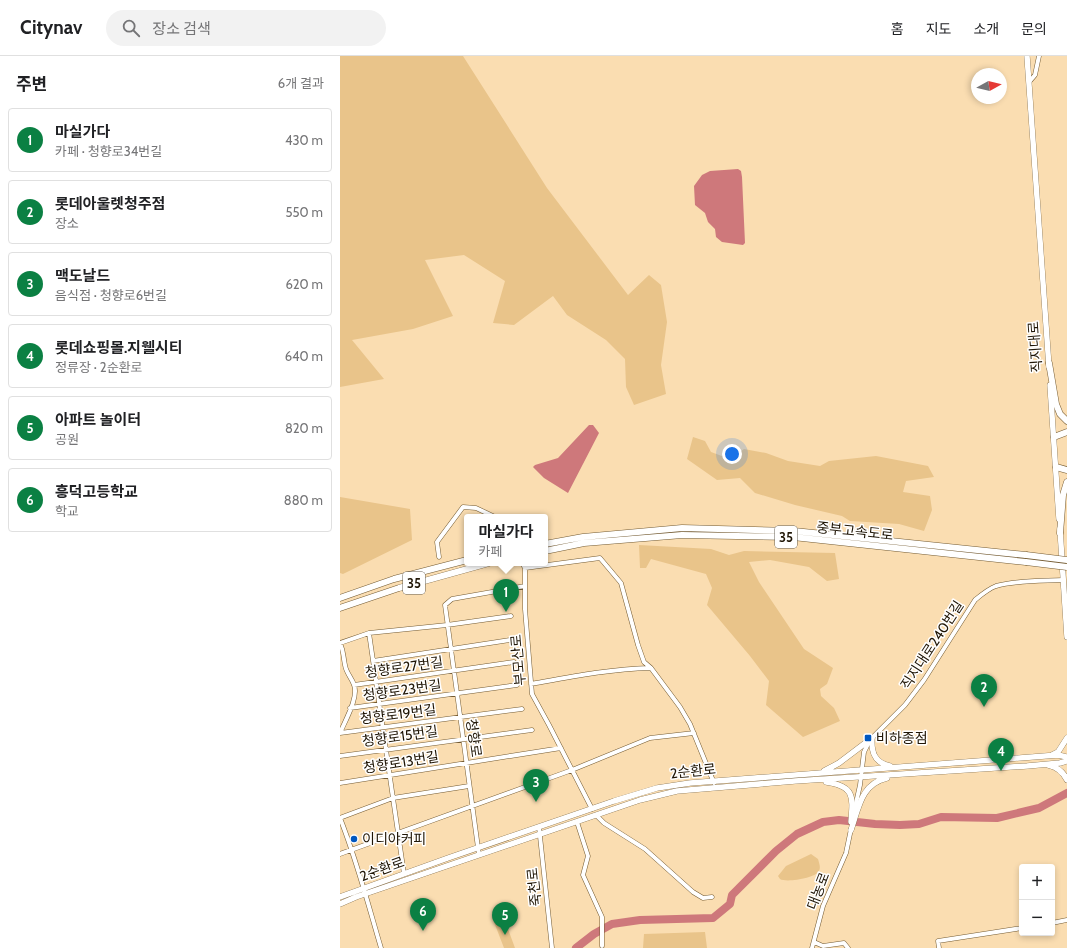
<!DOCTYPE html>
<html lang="ko">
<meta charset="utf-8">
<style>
:root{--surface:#fff;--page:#f2f2f2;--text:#202124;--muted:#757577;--line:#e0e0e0;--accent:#0b8043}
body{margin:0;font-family:Cabin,"Noto Sans KR",sans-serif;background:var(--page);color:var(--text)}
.controls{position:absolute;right:12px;bottom:12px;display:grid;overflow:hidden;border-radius:4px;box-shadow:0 2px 6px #0003}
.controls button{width:36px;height:36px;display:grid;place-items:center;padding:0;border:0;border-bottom:1px solid var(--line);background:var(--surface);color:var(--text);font:20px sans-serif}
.compass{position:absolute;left:631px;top:12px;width:36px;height:36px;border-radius:50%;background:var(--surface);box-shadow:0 2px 6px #0003;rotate:82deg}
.you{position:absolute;left:392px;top:398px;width:14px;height:14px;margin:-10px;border:3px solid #fff;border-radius:50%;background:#1a73e8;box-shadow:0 0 0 6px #1a73e833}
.badge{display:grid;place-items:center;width:26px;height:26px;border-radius:50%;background:var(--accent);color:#fff;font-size:13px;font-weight:700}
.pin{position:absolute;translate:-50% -33px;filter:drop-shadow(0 1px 2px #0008)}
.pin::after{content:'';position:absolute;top:21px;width:14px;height:12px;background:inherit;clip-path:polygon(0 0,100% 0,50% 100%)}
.popup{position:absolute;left:124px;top:458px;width:84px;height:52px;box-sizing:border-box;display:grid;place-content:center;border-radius:4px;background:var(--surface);filter:drop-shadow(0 1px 3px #0005);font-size:13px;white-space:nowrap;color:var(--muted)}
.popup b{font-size:15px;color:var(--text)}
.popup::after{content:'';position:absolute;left:50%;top:100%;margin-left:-8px;border:8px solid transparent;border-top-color:var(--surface)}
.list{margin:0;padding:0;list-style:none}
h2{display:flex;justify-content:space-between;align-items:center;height:52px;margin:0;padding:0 16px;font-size:17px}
h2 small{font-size:13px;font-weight:400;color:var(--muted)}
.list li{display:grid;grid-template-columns:26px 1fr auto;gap:12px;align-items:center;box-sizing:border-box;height:64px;margin:0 8px 8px;padding:0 8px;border:1px solid var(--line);border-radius:4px}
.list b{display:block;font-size:15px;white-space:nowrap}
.list p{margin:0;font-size:13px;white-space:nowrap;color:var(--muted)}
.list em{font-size:13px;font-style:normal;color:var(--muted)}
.icon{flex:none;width:22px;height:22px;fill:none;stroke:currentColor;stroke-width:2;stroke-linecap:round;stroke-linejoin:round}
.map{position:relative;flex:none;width:727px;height:892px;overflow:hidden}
header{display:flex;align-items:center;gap:24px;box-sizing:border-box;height:56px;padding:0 20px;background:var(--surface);border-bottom:1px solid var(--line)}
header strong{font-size:19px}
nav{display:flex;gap:22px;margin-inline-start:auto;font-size:14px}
.search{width:280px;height:36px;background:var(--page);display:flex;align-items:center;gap:10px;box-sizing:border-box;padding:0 14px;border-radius:22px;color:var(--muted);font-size:15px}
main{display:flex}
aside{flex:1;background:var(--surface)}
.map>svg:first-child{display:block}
.green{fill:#e9c48a}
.water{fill:#ce787b}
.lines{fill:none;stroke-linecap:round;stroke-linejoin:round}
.river{stroke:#ce787b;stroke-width:8}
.minor-casing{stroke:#745b32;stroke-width:5}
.major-casing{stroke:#745b32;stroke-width:6}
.highway-casing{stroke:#745b32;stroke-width:7}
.minor{stroke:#fff;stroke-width:4}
.major{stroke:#fff;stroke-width:5.5}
.highway{stroke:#fff;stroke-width:6}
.highway-bridge-casing{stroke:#745b32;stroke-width:7;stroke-linecap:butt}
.highway-bridge{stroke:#fff;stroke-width:6}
.poi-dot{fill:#0057c0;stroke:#fff;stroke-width:1.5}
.labels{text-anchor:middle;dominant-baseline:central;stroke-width:3;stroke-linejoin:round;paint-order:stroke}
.shield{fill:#fff;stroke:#635c51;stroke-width:1}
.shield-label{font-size:13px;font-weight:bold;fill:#201606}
.street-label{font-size:14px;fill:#201606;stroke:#fff}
.poi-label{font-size:14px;fill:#201606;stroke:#fff;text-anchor:start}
</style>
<header>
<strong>Citynav</strong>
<div class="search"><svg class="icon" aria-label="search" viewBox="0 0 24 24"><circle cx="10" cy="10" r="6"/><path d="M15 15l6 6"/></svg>장소 검색</div>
<nav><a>홈</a><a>지도</a><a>소개</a><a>문의</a></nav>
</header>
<main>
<aside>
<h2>주변<small>6개 결과</small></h2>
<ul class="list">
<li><span class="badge">1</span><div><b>마실가다</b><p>카페 · 청향로34번길</p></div><em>430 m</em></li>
<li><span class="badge">2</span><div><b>롯데아울렛청주점</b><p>장소</p></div><em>550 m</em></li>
<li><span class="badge">3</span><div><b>맥도날드</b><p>음식점 · 청향로6번길</p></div><em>620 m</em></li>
<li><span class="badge">4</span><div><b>롯데쇼핑몰.지웰시티</b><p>정류장 · 2순환로</p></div><em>640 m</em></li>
<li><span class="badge">5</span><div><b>아파트 놀이터</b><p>공원</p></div><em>820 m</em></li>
<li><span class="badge">6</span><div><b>흥덕고등학교</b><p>학교</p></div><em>880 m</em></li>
</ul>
</aside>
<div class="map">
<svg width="727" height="892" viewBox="0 0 727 892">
<rect width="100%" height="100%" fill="#faddb1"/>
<path class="green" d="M 0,0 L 123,0 L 207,132 L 288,239 L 309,219 L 321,229 L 327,266 L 321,309 L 326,338 L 294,349 L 286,331 L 285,303 L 266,284 L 227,259 L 213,240 L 174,269 L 153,267 L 165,225 L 124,199 L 85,204 L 113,260 L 73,273 L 12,284 L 44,323 L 0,331 Z
M 353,381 L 365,385 L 371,396 L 390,403 L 404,393 L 426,397 L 448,405 L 480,410 L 489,405 L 536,400 L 588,410 L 594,421 L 566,425 L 563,436 L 590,440 L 592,454 L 584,475 L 559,468 L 510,465 L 502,460 L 455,449 L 415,437 L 400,422 L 377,424 L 347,403 Z
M 0,441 L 70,453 L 72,484 L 3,518 L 0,517 Z
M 299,489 L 371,493 L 389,499 L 404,495 L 495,497 L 499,523 L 487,525 L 469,511 L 430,504 L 409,506 L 419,526 L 464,593 L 493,612 L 487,628 L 480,633 L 481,640 L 494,652 L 500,665 L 463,681 L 426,649 L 429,625 L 410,600 L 367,549 L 372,532 L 366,518 L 311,503 L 306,512 L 300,512 Z
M 471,798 L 478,803 C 479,807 481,811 479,815 C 476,822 446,827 440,823 L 438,820 L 446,810 Z
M 164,862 L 175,892 L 164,892 L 154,866 Z
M 365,876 L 367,892 L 303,892 L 304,878 Z"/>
<path class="water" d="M 398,113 L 401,115 L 402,121 L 405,187 L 403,189 L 382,186 L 376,181 L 375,173 L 368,166 L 365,157 L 355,149 L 354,130 L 362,119 L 370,115 Z
M 249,369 L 253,369 L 259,377 L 228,437 L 204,422 L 193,411 L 195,409 L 218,402 Z"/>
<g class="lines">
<path class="river" d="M 236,892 L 254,878 L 272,868 L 300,864 L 373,862 L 390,848 L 392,839 L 436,795 L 457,778 L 483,766 L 499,764 L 535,768 L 560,769 L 579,768 L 601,761 L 657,762 L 699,752 L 727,737"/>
<defs>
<path id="minor" d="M 689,26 L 695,19 L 699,0
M 99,501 L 97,486 L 123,451 L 136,452 L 155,461
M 182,507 L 185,512 L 185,553 L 192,638 L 209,669 L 252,753
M 185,512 L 260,502 L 281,527 L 298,589 L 304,606 L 311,612 L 340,651 L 350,668 L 374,727
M 29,577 L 64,818
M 0,587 L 29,577 L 107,569 L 171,560
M 0,587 C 4,596 3,600 5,609 C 6,617 12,622 14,629 C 19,641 5,665 0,677
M 33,605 L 170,584
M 191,628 C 230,621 270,613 310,612
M 14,629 L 174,606
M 10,652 L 177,629
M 0,677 L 182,653
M 0,700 L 192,674
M 0,727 L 221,692
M 514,756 L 520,729 L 524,696 L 527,690 L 532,682 L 565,649 L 584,624 L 635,544 C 641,539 648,533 656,530 C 677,524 702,525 723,524
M 256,759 L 264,767 L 305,793 L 353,836 L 363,842 L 372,841
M 0,762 C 17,805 28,848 41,892
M 0,762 L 53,742 L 129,730
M 237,766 L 248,800 L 243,819 L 262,861 L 262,890
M 199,771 L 212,892
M 0,798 L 232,714 L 310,682 L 354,677
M 139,799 L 105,549 L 112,543 L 185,530
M 712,867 L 727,864
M 474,886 L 483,890 L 504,887 L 508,892
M 472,892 L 483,850 L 506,797 L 511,773
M 599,892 L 598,885 L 682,872"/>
<path id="major" d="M 687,0 L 709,311
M 710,329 L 719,463
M 720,473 L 727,581
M 532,682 C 531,697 535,707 550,710
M 712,699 L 718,696 L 727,682
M 708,709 C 717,711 723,715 727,724
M 484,715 L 499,707 L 532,682
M 486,726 C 515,730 513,741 511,766
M 511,774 C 519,751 521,728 547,722
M 0,841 L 108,802 L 274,745 L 317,732 L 350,727 L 718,699 L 727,701
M 0,848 L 16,841 L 92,815 L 300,744 L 337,735 L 455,725 L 687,710 L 720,707 L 727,705"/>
<path id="highway" d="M 709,307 L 716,348 L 720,358 L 727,365
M 714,381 L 727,376
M 716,411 L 727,414
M 720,477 L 723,439 L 727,426
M 205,488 L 243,481 L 342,472 L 454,475 L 686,499
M 205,495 L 244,487 L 342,479 L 453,481 L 686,506
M 0,542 L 54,523 L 127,504
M 0,552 L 59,532 L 149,507"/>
</defs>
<use href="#minor" class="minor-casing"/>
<use href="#major" class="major-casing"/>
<use href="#highway" class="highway-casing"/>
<use href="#minor" class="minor"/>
<use href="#major" class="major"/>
<use href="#highway" class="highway"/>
<defs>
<path id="highway-bridge" d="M 686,499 L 727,504
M 686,506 L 727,511"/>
</defs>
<use href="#highway-bridge" class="highway-bridge-casing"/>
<use href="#highway-bridge" class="highway-bridge"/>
</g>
<g class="poi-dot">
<rect x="524" y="678" width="8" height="8" rx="2"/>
<circle cx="14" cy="783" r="4"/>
</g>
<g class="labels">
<g class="shield">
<rect x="435" y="470" width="22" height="22" rx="3"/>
<rect x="63" y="516" width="22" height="22" rx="3"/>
</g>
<g class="shield-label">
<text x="446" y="481">35</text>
<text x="74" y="527">35</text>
</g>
<g class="street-label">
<text transform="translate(695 291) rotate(-94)">직지대로</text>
<text transform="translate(515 475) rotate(6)">중부고속도로</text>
<text transform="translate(592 589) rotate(-57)">직지대로240번길</text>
<text transform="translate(178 604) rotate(-95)">부모산로</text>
<text transform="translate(64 611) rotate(-8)">청향로27번길</text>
<text transform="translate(62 634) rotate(-8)">청향로23번길</text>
<text transform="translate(58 658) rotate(-7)">청향로19번길</text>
<text transform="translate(60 680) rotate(-8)">청향로15번길</text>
<text transform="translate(134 682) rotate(82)">청향로</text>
<text transform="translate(61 706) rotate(-9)">청향로13번길</text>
<text transform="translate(353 715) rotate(-6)">2순환로</text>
<text transform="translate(42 813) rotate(-20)">2순환로</text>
<text transform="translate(194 831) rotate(-96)">죽천로</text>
<text transform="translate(478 835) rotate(-69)">대농로</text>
</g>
<g class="poi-label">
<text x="536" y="682">비하종점</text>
<text x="22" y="783">이디야커피</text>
</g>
</g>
</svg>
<div class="controls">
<button>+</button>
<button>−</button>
</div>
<svg class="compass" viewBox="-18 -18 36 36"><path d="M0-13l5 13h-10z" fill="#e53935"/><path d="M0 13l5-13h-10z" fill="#757577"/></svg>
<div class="you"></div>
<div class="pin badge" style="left:166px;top:556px">1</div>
<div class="popup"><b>마실가다</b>카페</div>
<div class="pin badge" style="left:644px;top:651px">2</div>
<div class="pin badge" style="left:196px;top:746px">3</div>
<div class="pin badge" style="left:661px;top:715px">4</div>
<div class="pin badge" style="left:165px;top:879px">5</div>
<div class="pin badge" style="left:83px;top:875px">6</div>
</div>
</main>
